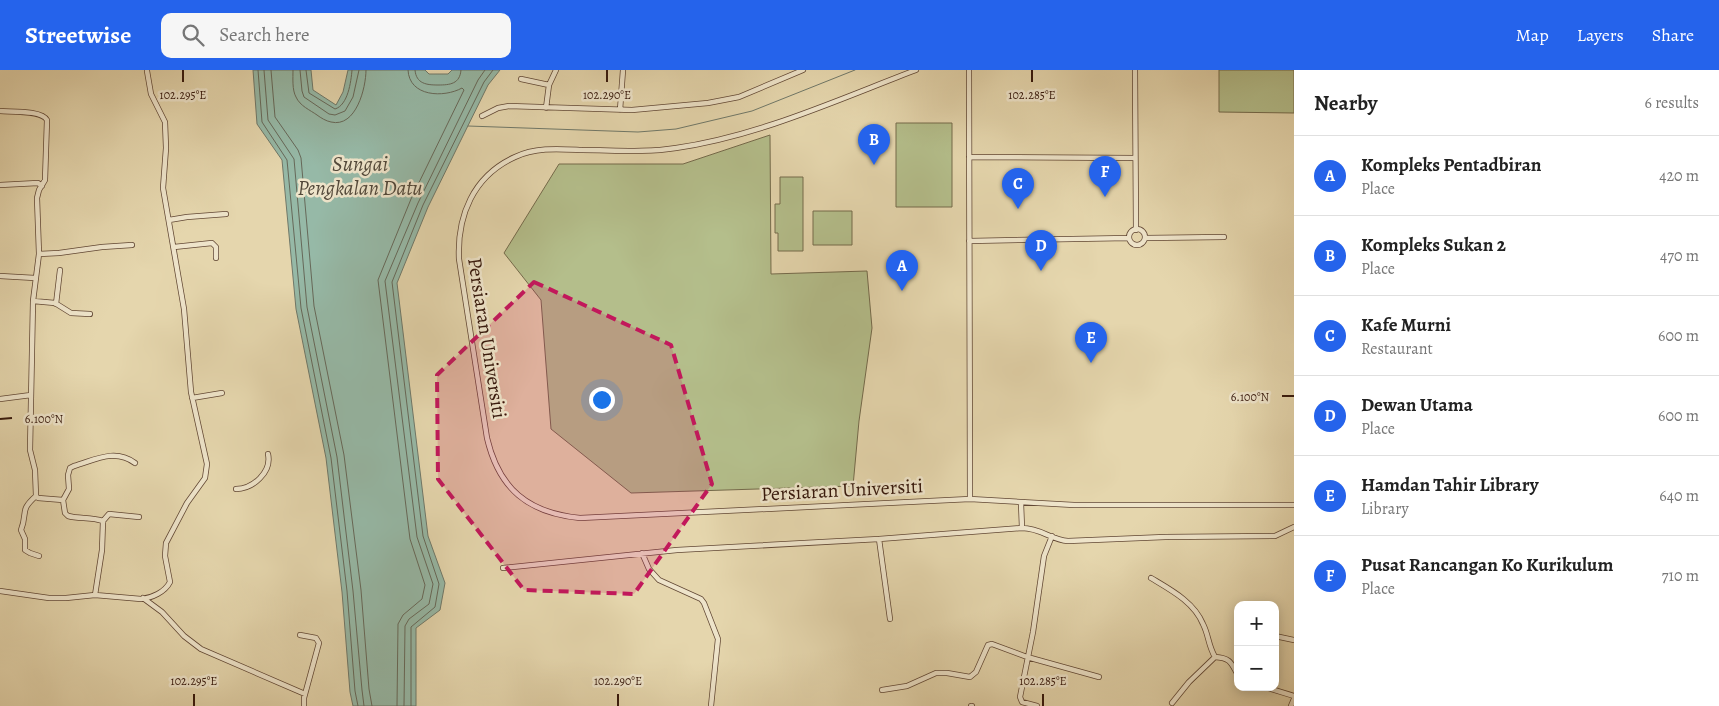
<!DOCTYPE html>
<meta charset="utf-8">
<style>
:root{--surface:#fff;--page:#f6f6f6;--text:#222;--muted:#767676;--line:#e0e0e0;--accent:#2563eb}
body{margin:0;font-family:Alegreya,serif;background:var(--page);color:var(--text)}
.controls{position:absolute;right:15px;bottom:15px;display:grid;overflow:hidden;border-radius:10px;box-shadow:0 2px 12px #0003}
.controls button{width:45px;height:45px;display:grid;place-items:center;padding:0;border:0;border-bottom:1px solid var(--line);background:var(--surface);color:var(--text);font:25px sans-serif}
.you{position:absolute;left:601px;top:329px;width:18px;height:18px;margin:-12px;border:4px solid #fff;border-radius:50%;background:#1a73e8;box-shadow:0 0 0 8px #1a73e833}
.badge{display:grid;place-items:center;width:32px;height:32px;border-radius:50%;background:var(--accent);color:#fff;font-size:16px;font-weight:700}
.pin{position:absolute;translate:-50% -41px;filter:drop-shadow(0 1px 2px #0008)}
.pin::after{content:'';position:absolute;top:26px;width:18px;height:15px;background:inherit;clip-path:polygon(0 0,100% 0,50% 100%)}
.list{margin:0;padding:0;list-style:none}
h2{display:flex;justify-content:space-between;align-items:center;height:65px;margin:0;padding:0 20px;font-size:21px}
h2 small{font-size:16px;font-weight:400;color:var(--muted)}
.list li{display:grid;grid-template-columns:32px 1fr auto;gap:15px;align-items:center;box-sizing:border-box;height:80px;padding:0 20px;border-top:1px solid var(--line)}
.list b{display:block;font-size:19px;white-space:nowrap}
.list p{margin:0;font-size:16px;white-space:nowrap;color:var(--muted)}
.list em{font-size:16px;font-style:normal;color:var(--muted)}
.icon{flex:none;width:28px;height:28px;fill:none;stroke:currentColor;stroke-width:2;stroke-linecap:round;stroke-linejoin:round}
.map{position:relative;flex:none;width:1294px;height:636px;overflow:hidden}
header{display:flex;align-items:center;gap:30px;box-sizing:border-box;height:70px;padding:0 25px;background:var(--accent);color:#fff}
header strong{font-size:24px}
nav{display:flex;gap:28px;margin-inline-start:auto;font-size:18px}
.search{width:350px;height:45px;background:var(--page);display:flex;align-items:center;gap:12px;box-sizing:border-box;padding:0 18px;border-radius:10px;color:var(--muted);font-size:19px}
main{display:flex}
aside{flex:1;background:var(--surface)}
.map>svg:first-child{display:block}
.green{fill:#b4be8b;stroke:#746a4b}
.water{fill:#96b9a7;stroke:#6f7869}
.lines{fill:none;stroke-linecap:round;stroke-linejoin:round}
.shore{stroke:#666859;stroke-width:1}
.stream{stroke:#6f7869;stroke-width:1}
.minor-casing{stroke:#614734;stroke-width:6}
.minor{stroke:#eee4ca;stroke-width:4.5}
.marked{fill:#c2185b;fill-opacity:0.2;stroke:#c2185b;stroke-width:4;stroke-dasharray:10 6;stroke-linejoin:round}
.ticks{fill:none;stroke:#35170b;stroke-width:2}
.labels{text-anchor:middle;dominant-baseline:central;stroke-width:5;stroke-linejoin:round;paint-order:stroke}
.street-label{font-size:20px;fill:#35170b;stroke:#eee4ca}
.water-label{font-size:21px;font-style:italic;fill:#52483a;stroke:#eee4ca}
.ticks-label{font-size:12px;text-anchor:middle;fill:#35170b;stroke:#eee4ca;stroke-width:5;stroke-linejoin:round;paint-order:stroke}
</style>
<header>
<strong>Streetwise</strong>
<div class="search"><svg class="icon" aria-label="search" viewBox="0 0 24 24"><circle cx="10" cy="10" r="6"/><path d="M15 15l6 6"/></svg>Search here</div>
<nav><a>Map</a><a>Layers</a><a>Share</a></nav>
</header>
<main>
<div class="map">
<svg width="1294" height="636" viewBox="0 0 1294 636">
<rect width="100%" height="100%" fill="#e5d6ad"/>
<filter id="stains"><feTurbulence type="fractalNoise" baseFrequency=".004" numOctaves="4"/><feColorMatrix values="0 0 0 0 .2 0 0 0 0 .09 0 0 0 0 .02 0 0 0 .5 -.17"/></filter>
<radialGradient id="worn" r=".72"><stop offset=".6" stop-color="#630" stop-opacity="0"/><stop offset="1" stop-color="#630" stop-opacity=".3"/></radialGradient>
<path class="green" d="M 1219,0 L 1294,0 L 1294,43 L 1219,42 Z
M 896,53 L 952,53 L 952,137 L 896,137 Z
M 770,65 L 771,204 L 867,201 L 872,258 L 859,351 L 853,416 L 631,423 L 551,359 L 541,230 L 504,183 L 559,94 L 683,94 Z
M 780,107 L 803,107 L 803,181 L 778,181 L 778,163 L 775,163 L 775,134 L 780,134 Z
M 813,141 L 852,141 L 852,175 L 813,175 Z"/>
<path class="water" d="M 253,0 L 311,0 L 313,20 L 336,35 L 343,22 L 348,0 L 425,0 L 429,4 L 448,4 L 452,0 L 500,0 L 488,15 L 428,137 L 397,213 L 428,466 L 445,513 L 440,540 L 416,558 L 416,636 L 353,636 L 350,622 L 342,522 L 326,388 L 296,239 L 282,90 L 257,54 Z"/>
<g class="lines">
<path class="shore" d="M 258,0 L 262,52 L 287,90 L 301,238 L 331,388 L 347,521 L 355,621 L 358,636
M 264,0 L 268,50 L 294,89 L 307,237 L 337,387 L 353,521 L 362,620 L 364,636
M 271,0 L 275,47 L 298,80 L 301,88 L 314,236 L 344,385 L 361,520 L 369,619 L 372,636
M 293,0 C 293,8 292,20 296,27 C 300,36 310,40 317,45 C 321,48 326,51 331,52 C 356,58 366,18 366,0
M 300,0 L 302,21 L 304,27 L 329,44 L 335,45 L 345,41 L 353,27 L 359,0
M 306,0 L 309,23 L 335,39 C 348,35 351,12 352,0
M 415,0 C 416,14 427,15 438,15 C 450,15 460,14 461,0
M 397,636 L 398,554 L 403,545 L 422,529 L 425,515 L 410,469 L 378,210 L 411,129 L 464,20 L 462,18 C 444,28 409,27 408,0
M 404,636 L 405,556 L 409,549 L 429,534 L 433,514 L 417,467 L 385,211 L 418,133 L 478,10 L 485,0
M 411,636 L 411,557 L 435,537 L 439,514 L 423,466 L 392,212 L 423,135 L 484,12 L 493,0"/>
<path class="stream" d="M 468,56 L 638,62 L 676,59 L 752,41 L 855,0"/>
<defs>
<path id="minor" d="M 916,0 C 837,30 759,66 676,78 C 645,83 613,80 582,80 C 559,79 536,77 515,87 C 473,106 457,146 459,189 L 487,368 C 499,419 528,443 580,448 L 970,429 L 1074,435 L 1294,435
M 969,0 L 970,429
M 1135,0 L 1136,160
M 521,9 L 549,15
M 546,38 L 549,15 L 556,0
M 620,40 L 623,0
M 0,41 C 11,42 42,40 47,50 L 45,110 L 39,120 L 37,128 L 39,184 L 33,231 L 30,380 L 35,400 L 36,426 L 38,428 L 63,430
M 482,46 L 498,38 L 509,36 L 632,40 L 708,33 L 739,27 L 803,0
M 969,87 L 1135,88
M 0,115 L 38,113 L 42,116
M 169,150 L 187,147 L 226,144
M1129 167a8 8 0 1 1 16 0a8 8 0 1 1-16 0Z
M 1145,168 L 1224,167
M 969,171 L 1129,168
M 174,177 L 212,173 L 216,177 L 216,188
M 39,184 L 59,183 L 102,177 L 132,175
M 0,206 L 35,208
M 33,231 L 55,233 L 71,243 L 90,244
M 56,234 L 60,200
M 192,328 L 222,323
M 0,329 L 31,325
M 236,419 C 253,419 272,402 268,384
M 36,426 C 19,441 28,442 21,460 L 25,469 L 25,480 L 30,483 L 39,486
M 1021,433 L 1022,458
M 103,451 L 109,444 L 139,447
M 879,469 L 890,549
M 642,483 L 649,499 L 659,510 L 701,529 L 704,533 L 718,569 L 711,636
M 503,498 L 677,480 L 879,469 L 1022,458 C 1041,458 1051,470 1068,471 L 1165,467 L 1275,466 L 1294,457
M 1151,508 C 1171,520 1194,532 1203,554 C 1209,566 1208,575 1215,587 C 1231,588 1231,593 1238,605
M 0,521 L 49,528 L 66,528 L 95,525 L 141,529 C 152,528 165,522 170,512 L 165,486 L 166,473 L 187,433 L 205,408 L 207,394 L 191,322 L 184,239 L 163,118 L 166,78 L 165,52 L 151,24 L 147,1
M 95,525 L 102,480 L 103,451 C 91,447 79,449 68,446 L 65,443 L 63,430 L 69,419 L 68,405 L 70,398 L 74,396 C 95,390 115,378 135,393
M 143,528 L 162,542 L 184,566 L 201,579 L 305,624
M 300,565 L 316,568 L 319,573 L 304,628 L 304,636
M 1275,566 L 1294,570
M 1265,617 L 1294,626
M 882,620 L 907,616 L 936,603 L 947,603 L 970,607 L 976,602 L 988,575 L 992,574 L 1027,587 L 1099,607
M 1172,633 L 1189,612 L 1215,587
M 971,636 L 972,636
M 1037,636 L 1022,632 L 1020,627 L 1033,562 L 1044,486 L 1052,466
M 1291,636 L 1294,629"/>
</defs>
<use href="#minor" class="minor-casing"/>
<use href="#minor" class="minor"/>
</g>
<path class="marked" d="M 534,212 L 671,275 L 712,414 L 634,524 L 524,520 L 438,409 L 437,305 Z"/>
<path class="ticks" d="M 183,0 L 183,12M 607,0 L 607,12M 1032,0 L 1032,12M 1282,326 L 1294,326M 0,349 L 12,348M 194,624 L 194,636M 618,624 L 618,636M 1043,624 L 1043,636"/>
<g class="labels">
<g class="street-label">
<text transform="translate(487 268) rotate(81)">Persiaran Universiti</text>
<text transform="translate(842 420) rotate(-3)">Persiaran Universiti</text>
</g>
<g class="water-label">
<text x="360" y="94">Sungai<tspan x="360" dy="24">Pengkalan Datu</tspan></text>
</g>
</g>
<g class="ticks-label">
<text x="183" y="29">102.295°E</text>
<text x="607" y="29">102.290°E</text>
<text x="1032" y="29">102.285°E</text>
<text x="1250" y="331">6.100°N</text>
<text x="44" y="353">6.100°N</text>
<text x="194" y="615">102.295°E</text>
<text x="618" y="615">102.290°E</text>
<text x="1043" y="615">102.285°E</text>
</g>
<rect width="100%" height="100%" filter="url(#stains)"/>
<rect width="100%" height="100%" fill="url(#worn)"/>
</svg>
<div class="controls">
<button>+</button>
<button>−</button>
</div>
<div class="you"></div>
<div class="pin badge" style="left:902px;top:221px">A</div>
<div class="pin badge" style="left:874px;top:95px">B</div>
<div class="pin badge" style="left:1018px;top:139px">C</div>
<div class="pin badge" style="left:1041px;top:201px">D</div>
<div class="pin badge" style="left:1091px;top:293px">E</div>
<div class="pin badge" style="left:1105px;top:127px">F</div>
</div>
<aside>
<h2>Nearby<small>6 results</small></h2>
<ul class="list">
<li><span class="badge">A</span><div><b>Kompleks Pentadbiran</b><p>Place</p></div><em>420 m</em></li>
<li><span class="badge">B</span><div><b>Kompleks Sukan 2</b><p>Place</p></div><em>470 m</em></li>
<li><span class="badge">C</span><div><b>Kafe Murni</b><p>Restaurant</p></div><em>600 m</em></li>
<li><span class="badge">D</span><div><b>Dewan Utama</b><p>Place</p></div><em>600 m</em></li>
<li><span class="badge">E</span><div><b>Hamdan Tahir Library</b><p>Library</p></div><em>640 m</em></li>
<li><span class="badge">F</span><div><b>Pusat Rancangan Ko Kurikulum</b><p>Place</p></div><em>710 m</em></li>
</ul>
</aside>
</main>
